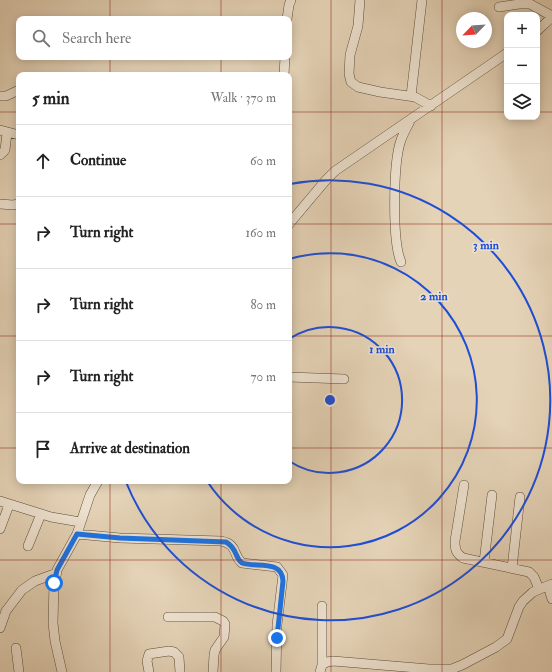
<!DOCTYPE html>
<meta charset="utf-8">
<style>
:root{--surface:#fff;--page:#f6f6f6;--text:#222;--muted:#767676;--line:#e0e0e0}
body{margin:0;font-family:"IM FELL Double Pica",serif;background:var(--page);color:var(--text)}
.controls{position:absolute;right:12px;top:12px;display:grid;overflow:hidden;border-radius:8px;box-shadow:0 2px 10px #0003}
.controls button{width:36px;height:36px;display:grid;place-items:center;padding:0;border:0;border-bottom:1px solid var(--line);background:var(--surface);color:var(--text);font:20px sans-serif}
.compass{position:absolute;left:456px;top:12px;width:36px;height:36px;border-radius:50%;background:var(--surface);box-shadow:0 2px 10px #0003;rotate:245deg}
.stop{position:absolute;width:12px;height:12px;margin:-9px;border:3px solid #1a73e8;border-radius:50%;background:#fff}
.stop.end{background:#1a73e8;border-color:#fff;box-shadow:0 1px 4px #0008}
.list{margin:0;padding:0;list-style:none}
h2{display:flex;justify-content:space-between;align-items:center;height:52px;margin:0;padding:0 16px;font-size:17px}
h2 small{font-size:13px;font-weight:400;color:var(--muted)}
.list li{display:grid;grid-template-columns:26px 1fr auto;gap:12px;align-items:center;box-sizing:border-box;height:72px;padding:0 16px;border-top:1px solid var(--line)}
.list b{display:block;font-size:15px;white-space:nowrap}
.list em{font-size:13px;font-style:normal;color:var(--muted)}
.icon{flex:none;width:22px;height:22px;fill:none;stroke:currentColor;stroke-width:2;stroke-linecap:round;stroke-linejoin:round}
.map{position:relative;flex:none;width:552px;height:672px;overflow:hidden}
.search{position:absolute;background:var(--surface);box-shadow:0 2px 10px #0003;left:16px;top:16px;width:276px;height:44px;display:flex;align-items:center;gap:10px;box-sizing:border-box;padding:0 14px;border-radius:8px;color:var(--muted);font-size:15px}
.panel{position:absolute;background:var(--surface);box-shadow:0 2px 10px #0003;left:16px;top:72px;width:276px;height:412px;border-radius:8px}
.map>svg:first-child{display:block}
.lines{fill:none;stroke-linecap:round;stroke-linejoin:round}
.minor-casing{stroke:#5b4e3a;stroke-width:10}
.minor{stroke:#eee2d0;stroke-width:9}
.route{stroke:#1a73e8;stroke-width:5}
.grid{fill:none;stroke:#8f2418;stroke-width:1;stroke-opacity:0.55}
.ring{fill:none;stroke:#1d4ed8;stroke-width:2}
.centre{fill:#1d4ed8;stroke:#eee2d0;stroke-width:2}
.ring-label{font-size:12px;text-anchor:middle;font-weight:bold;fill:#1d4ed8;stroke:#eee2d0;stroke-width:3;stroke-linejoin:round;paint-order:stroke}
</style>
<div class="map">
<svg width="552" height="672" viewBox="0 0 552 672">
<rect width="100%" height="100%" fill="#e5d3b7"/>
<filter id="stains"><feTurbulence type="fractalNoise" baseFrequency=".005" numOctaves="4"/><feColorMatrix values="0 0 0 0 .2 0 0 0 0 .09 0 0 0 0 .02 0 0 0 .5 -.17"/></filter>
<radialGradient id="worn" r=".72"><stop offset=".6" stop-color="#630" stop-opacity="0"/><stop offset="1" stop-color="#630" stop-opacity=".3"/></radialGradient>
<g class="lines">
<defs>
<path id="minor" d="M 360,0 L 358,26 L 350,55 L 349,74 L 351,82 L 358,87 L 380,92 L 415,97 L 431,106
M 499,7 L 519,4 L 530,4 L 552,16
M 287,19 L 289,5 L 291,0
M 537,31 L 552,17
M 284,75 L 285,57
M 0,96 L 6,96 L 19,90
M 411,96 L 422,0
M 0,130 L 19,135
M 0,155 L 5,150 L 7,133
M 0,204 L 13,205 L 19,204
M 289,224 L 326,180 L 335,171 L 507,53
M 401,262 C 392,241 393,162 401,140 C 403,134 407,127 410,121
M 289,377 L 344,379
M 464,485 L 455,541 C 455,550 456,553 463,558 L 529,572 L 534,577 L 539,589
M 0,501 L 51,517 L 80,522
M 0,529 L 9,505
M 77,534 L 120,538 L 221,541 C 239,545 232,555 242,563 L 277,567 L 283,575 L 277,625 L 276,672
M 28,546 L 41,514
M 484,562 L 492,495
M 512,568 L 520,497
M 548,586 L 552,599
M 168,617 L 215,617 L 223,621 L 225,624 L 224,637 L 215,650 L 214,655 L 213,672
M 0,628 L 6,611 L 22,590 L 35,581 L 57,573
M 16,648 L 19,672
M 322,665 L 322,606
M 62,672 L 55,641 L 53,623 L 54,583 L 57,570 L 77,534 L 90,495 L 98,481
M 149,672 L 147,661 L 149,654 L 169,651 L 174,652 L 179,657 L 180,672
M 320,672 L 322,665 L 327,662 L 333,661 L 429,669 L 452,669 L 462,665 L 496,647 L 507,639 L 519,607 L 523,601 L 533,592 L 552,584"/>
</defs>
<use href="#minor" class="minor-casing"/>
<use href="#minor" class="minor"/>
</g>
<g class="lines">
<path class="route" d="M 54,583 L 57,570 L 77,534 L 120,538 L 226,542 C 238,549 234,557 242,563 C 256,568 282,559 283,581 L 277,638"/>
</g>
<path class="grid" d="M 110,0 L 110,19M 221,0 L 221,19M 331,0 L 331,672M 442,0 L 442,672M 110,57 L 110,75M 221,57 L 221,75M 0,112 L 19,112M 289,112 L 507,112M 537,112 L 552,112M 0,224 L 19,224M 289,224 L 552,224M 0,336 L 19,336M 289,336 L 552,336M 0,448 L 19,448M 289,448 L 552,448M 110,481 L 110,672M 221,481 L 221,672M 0,560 L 552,560"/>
<g class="ring">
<path d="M289 339A73 73 0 1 1 289 461"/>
<path d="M289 259A147 147 0 1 1 207 481"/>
<path d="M290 184A220 220 0 1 1 126 482"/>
</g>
<circle cx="330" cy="400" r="6" class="centre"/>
<g class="ring-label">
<text x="486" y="249">3 min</text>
<text x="434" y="300">2 min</text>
<text x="382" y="353">1 min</text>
</g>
<rect width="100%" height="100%" filter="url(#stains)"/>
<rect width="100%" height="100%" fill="url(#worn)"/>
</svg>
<div class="controls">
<button>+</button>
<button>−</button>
<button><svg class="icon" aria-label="layers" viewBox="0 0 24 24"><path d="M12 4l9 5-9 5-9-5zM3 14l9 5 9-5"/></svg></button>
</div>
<svg class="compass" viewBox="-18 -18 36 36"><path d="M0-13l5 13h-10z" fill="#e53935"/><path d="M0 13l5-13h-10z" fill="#767676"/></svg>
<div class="stop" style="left:54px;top:583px"></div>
<div class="stop end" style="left:277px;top:638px"></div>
<div class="search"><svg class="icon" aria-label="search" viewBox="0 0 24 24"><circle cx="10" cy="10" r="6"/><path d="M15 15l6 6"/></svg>Search here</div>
<section class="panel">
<h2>5 min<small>Walk · 370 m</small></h2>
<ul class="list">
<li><svg class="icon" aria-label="ahead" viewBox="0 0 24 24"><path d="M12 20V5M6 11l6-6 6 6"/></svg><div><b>Continue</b></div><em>60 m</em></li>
<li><svg class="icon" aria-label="right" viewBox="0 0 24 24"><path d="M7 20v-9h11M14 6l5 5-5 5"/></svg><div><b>Turn right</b></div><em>160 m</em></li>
<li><svg class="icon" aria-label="right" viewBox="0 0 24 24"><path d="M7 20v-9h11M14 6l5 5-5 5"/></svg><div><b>Turn right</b></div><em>80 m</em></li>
<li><svg class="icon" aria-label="right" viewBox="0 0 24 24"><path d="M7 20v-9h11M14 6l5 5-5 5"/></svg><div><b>Turn right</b></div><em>70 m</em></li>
<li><svg class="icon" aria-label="arrive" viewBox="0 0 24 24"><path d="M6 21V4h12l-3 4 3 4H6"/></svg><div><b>Arrive at destination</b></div></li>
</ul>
</section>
</div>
